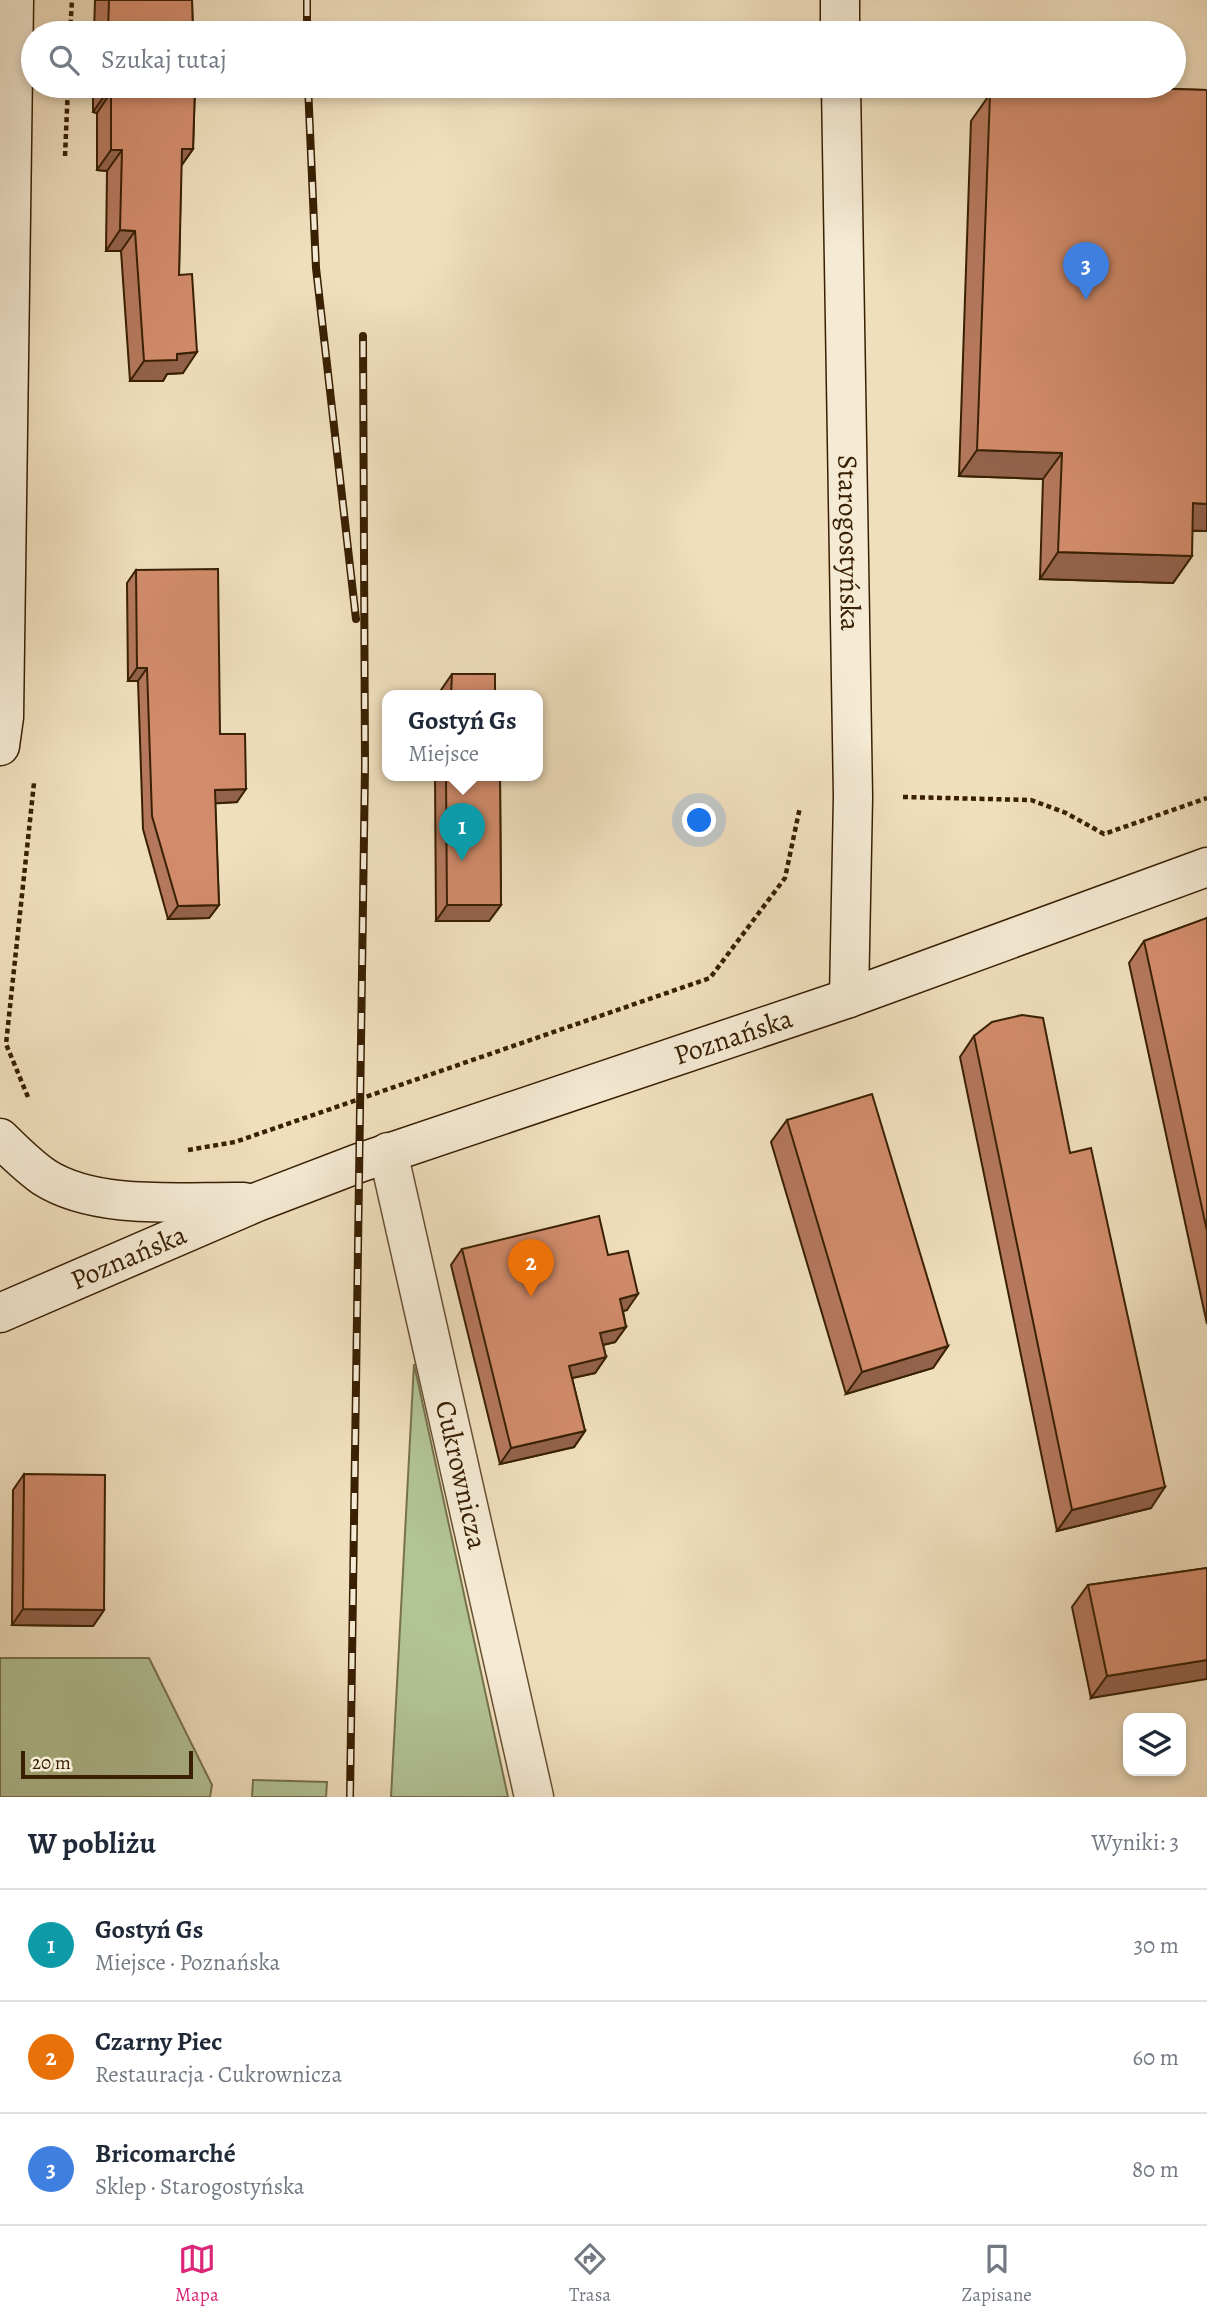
<!DOCTYPE html>
<html lang="pl">
<meta charset="utf-8">
<style>
:root{--surface:#fff;--page:#f2f2f3;--text:#1f2937;--muted:#747a83;--line:#e0e1e3;--accent:#db2777}
body{margin:0;font-family:Alegreya,serif;background:var(--page);color:var(--text)}
.controls{position:absolute;right:21px;bottom:21px;display:grid;overflow:hidden;border-radius:14px;box-shadow:0 4px 10px #0003}
.controls button{width:63px;height:63px;display:grid;place-items:center;padding:0;border:0;border-bottom:2px solid var(--line);background:var(--surface);color:var(--text);font:35px sans-serif}
.scale{position:absolute;left:21px;bottom:18px;width:172px;box-sizing:border-box;padding-left:7px;border:4px solid #392003;border-top:0;font-size:19px;line-height:24px;white-space:nowrap;color:#392003;-webkit-text-stroke:5px #f5ead4;paint-order:stroke}
.you{position:absolute;left:700px;top:821px;width:24px;height:24px;margin:-18px;border:5px solid #fff;border-radius:50%;background:#1a73e8;box-shadow:0 0 0 10px #1a73e833}
.badge{display:grid;place-items:center;width:46px;height:46px;border-radius:50%;background:var(--accent);color:#fff;font-size:23px;font-weight:700}
.pin{position:absolute;translate:-50% -58px;filter:drop-shadow(0 2px 4px #0008)}
.pin::after{content:'';position:absolute;top:37px;width:24px;height:21px;background:inherit;clip-path:polygon(0 0,100% 0,50% 100%)}
.popup{position:absolute;left:382px;top:690px;width:161px;height:91px;box-sizing:border-box;display:grid;place-content:center;border-radius:14px;background:var(--surface);filter:drop-shadow(0 2px 5px #0005);font-size:23px;white-space:nowrap;color:var(--muted)}
.popup b{font-size:26px;color:var(--text)}
.popup::after{content:'';position:absolute;left:50%;top:100%;margin-left:-14px;border:14px solid transparent;border-top-color:var(--surface)}
.list{margin:0;padding:0;list-style:none}
h2{display:flex;justify-content:space-between;align-items:center;height:91px;margin:0;padding:0 28px;font-size:30px}
h2 small{font-size:23px;font-weight:400;color:var(--muted)}
.list li{display:grid;grid-template-columns:46px 1fr auto;gap:21px;align-items:center;box-sizing:border-box;height:112px;padding:0 28px;border-top:2px solid var(--line)}
.list b{display:block;font-size:26px;white-space:nowrap}
.list p{margin:0;font-size:23px;white-space:nowrap;color:var(--muted)}
.list em{font-size:23px;font-style:normal;color:var(--muted)}
.icon{flex:none;width:38px;height:38px;fill:none;stroke:currentColor;stroke-width:2;stroke-linecap:round;stroke-linejoin:round}
.map{position:relative;flex:none;width:1207px;height:1797px;overflow:hidden}
.search{position:absolute;background:var(--surface);box-shadow:0 4px 10px #0003;left:21px;right:21px;top:21px;height:77px;display:flex;align-items:center;gap:18px;box-sizing:border-box;padding:0 24px;border-radius:38px;color:var(--muted);font-size:26px}
.sheet{height:427px;background:var(--surface)}
nav{display:flex;justify-content:space-around;align-items:center;box-sizing:border-box;height:98px;border-top:2px solid var(--line);background:var(--surface);font-size:19px;color:var(--muted)}
nav a{display:grid;justify-items:center;gap:4px}
nav .on{color:var(--accent)}
.map>svg:first-child{display:block}
.green{fill:#b2c396;stroke:#76724c;stroke-width:2}
.lines{fill:none;stroke-linecap:round;stroke-linejoin:round}
.street-casing{stroke:#675032;stroke-width:41}
.secondary-casing{stroke:#392003;stroke-width:41}
.path{stroke:#392003;stroke-width:4.5;stroke-dasharray:5 3.5;stroke-linecap:butt}
.street{stroke:#f5ead4;stroke-width:38}
.secondary{stroke:#f5ead4;stroke-width:38}
.rail-casing{stroke:#392003;stroke-width:8}
.rail{stroke:#f5ead4;stroke-width:5;stroke-dasharray:16;stroke-linecap:butt}
.wall{fill:#b5785d;stroke:#392003;stroke-width:2}
.shaded-wall{fill:#93624c;stroke:#392003;stroke-width:2}
.building{fill:#d28c6c;stroke:#392003;stroke-width:2}
.labels{text-anchor:middle;dominant-baseline:central;stroke-width:7;stroke-linejoin:round;paint-order:stroke}
.street-label{font-size:28px;fill:#392003;stroke:#f5ead4}
</style>
<div class="map">
<svg width="1207" height="1797" viewBox="0 0 1207 1797">
<rect width="100%" height="100%" fill="#f0dfbd"/>
<filter id="stains"><feTurbulence type="fractalNoise" baseFrequency=".00286" numOctaves="4"/><feColorMatrix values="0 0 0 0 .2 0 0 0 0 .09 0 0 0 0 .02 0 0 0 .5 -.17"/></filter>
<radialGradient id="worn" r=".72"><stop offset=".6" stop-color="#630" stop-opacity="0"/><stop offset="1" stop-color="#630" stop-opacity=".3"/></radialGradient>
<path class="green" d="M 414,1364 L 508,1797 L 391,1797 Z
M 0,1658 L 149,1658 L 212,1785 L 210,1797 L 0,1797 Z
M 253,1780 L 327,1782 L 326,1797 L 252,1797 Z"/>
<g class="lines">
<defs>
<g id="street">
<path id="s1" d="M 388,1152 L 534,1797"/>
</g>
<g id="secondary">
<path d="M 840,0 L 840,33"/>
<path id="s2" d="M 841,86 L 853,797 L 849,998"/>
<path d="M 0,746 L 4,717 L 14,0"/>
<path d="M 0,1138 C 14,1152 28,1166 44,1177 C 97,1211 184,1201 244,1202"/>
<path id="s3" d="M 0,1313 L 257,1202 L 359,1163 L 849,998 L 1207,867"/>
</g>
</defs>
<use href="#street" class="street-casing"/>
<use href="#secondary" class="secondary-casing"/>
<path class="path" d="M 70,33 L 72,0
M 65,156 L 68,86
M 903,797 L 1031,800 L 1066,813 L 1104,834 L 1207,798
M 28,1097 L 6,1044 L 34,783
M 188,1150 L 235,1142 L 710,978 L 785,878 L 800,807"/>
<use href="#street" class="street"/>
<use href="#secondary" class="secondary"/>
<defs>
<path id="rail" d="M 307,0 L 307,33
M 308,86 L 316,268 L 356,619
M 350,1797 L 365,767 L 363,336"/>
</defs>
<use href="#rail" class="rail-casing"/>
<use href="#rail" class="rail"/>
</g>
<path class="wall" d="M 95,0 L 192,0 L 193,33 L 94,33 Z
M 93,86 L 195,86 L 193,149 L 181,166 L 179,275 L 183,373 L 167,374 L 163,381 L 130,381 L 121,251 L 106,251 L 107,171 L 97,170 L 97,113 L 93,112 Z
M 1075,86 L 1207,90 L 1207,531 L 1192,531 L 1192,556 L 1173,583 L 1040,579 L 1043,479 L 959,476 L 971,121 L 990,94 L 1067,97 Z
M 136,570 L 220,734 L 237,802 L 215,803 L 219,905 L 209,918 L 168,919 L 143,829 L 138,681 L 128,681 L 127,583 Z
M 452,674 L 495,695 L 441,695 L 441,690 Z
M 435,775 L 500,775 L 501,905 L 489,921 L 436,921 Z
M 1207,918 L 1207,1324 L 1129,963 L 1144,941 Z
M 974,1036 L 1070,1153 L 1151,1508 L 1057,1531 L 960,1057 Z
M 787,1120 L 948,1346 L 933,1368 L 846,1394 L 771,1142 Z
M 462,1249 L 608,1255 L 627,1310 L 623,1311 L 626,1327 L 615,1342 L 603,1345 L 606,1357 L 595,1373 L 572,1378 L 585,1431 L 574,1447 L 500,1464 L 451,1265 Z
M 24,1474 L 104,1610 L 93,1626 L 12,1625 L 13,1490 Z
M 1207,1568 L 1091,1698 L 1072,1607 L 1088,1585 Z"/>
<path class="shaded-wall" d="M 107,92 L 111,92 L 97,113 L 93,112 Z
M 182,149 L 193,149 L 179,169 Z
M 111,150 L 122,150 L 107,171 L 97,170 Z
M 120,230 L 135,231 L 121,251 L 106,251 Z
M 197,352 L 183,373 L 167,374 L 163,381 L 130,381 L 144,361 L 177,354 Z
M 977,450 L 1062,453 L 1043,479 L 959,476 Z
M 1193,503 L 1207,504 L 1207,531 L 1174,530 Z
M 1058,552 L 1192,556 L 1173,583 L 1040,579 Z
M 137,668 L 147,668 L 138,681 L 128,681 Z
M 246,789 L 237,802 L 205,804 L 215,790 Z
M 219,905 L 209,918 L 168,919 L 178,906 Z
M 447,905 L 501,905 L 489,921 L 436,921 Z
M 638,1294 L 627,1310 L 609,1315 L 620,1299 Z
M 626,1327 L 615,1342 L 589,1348 L 600,1333 Z
M 948,1346 L 933,1368 L 846,1394 L 862,1372 Z
M 606,1357 L 595,1373 L 558,1381 L 569,1366 Z
M 585,1431 L 574,1447 L 500,1464 L 511,1448 Z
M 1165,1487 L 1151,1508 L 1057,1531 L 1072,1510 Z
M 23,1609 L 104,1610 L 93,1626 L 12,1625 Z
M 1207,1660 L 1207,1679 L 1091,1698 L 1107,1676 Z"/>
<path class="building" d="M 109,0 L 192,0 L 193,33 L 108,33 Z
M 107,86 L 195,86 L 193,149 L 182,149 L 179,275 L 192,274 L 197,352 L 177,354 L 177,360 L 144,361 L 135,231 L 120,230 L 122,150 L 111,150 L 111,92 L 107,92 Z
M 1075,86 L 1207,90 L 1207,504 L 1193,503 L 1192,556 L 1058,552 L 1062,453 L 977,450 L 990,94 L 1073,97 Z
M 218,569 L 220,734 L 245,734 L 246,789 L 215,790 L 219,905 L 178,906 L 152,816 L 147,668 L 137,668 L 136,570 Z
M 452,674 L 495,674 L 495,695 L 451,695 Z
M 446,775 L 500,775 L 501,905 L 447,905 Z
M 1207,918 L 1207,1231 L 1144,941 Z
M 1022,1015 L 1043,1018 L 1070,1153 L 1091,1148 L 1165,1487 L 1072,1510 L 974,1036 L 992,1022 Z
M 872,1094 L 948,1346 L 862,1372 L 787,1120 Z
M 599,1216 L 608,1255 L 628,1251 L 638,1294 L 620,1299 L 626,1327 L 600,1333 L 606,1357 L 569,1366 L 585,1431 L 511,1448 L 462,1249 Z
M 24,1474 L 105,1475 L 104,1610 L 23,1609 Z
M 1207,1568 L 1207,1660 L 1107,1676 L 1088,1585 Z"/>
<g class="labels">
<g class="street-label">
<text stroke="none"><textPath href="#s2" startOffset="457">Starogostyńska</textPath></text>
<text stroke="none"><textPath href="#s3" startOffset="784">Poznańska</textPath></text>
<text stroke="none"><textPath href="#s3" startOffset="140">Poznańska</textPath></text>
<text stroke="none"><textPath href="#s1" startOffset="331">Cukrownicza</textPath></text>
</g>
</g>
<rect width="100%" height="100%" filter="url(#stains)"/>
<rect width="100%" height="100%" fill="url(#worn)"/>
</svg>
<div class="controls">
<button><svg class="icon" aria-label="layers" viewBox="0 0 24 24"><path d="M12 4l9 5-9 5-9-5zM3 14l9 5 9-5"/></svg></button>
</div>
<div class="scale">20 m</div>
<div class="you"></div>
<div class="pin badge" style="left:462px;top:861px;background:#0f9aa8">1</div>
<div class="popup"><b>Gostyń Gs</b>Miejsce</div>
<div class="pin badge" style="left:531px;top:1297px;background:#e8710a">2</div>
<div class="pin badge" style="left:1086px;top:300px;background:#3f7fe0">3</div>
<div class="search"><svg class="icon" aria-label="search" viewBox="0 0 24 24"><circle cx="10" cy="10" r="6"/><path d="M15 15l6 6"/></svg>Szukaj tutaj</div>
</div>
<section class="sheet">
<h2>W pobliżu<small>Wyniki: 3</small></h2>
<ul class="list">
<li><span class="badge" style="background:#0f9aa8">1</span><div><b>Gostyń Gs</b><p>Miejsce · Poznańska</p></div><em>30 m</em></li>
<li><span class="badge" style="background:#e8710a">2</span><div><b>Czarny Piec</b><p>Restauracja · Cukrownicza</p></div><em>60 m</em></li>
<li><span class="badge" style="background:#3f7fe0">3</span><div><b>Bricomarché</b><p>Sklep · Starogostyńska</p></div><em>80 m</em></li>
</ul>
</section>
<nav>
<a class="on"><svg class="icon" aria-label="map" viewBox="0 0 24 24"><path d="M3 6l6-2 6 2 6-2v14l-6 2-6-2-6 2zM9 4v14M15 6v14"/></svg>Mapa</a>
<a><svg class="icon" aria-label="directions" viewBox="0 0 24 24"><path d="M12 3l9 9-9 9-9-9zM9 14v-3h6M13 9l2 2-2 2"/></svg>Trasa</a>
<a><svg class="icon" aria-label="saved" viewBox="0 0 24 24"><path d="M7 4h10v16l-5-4-5 4z"/></svg>Zapisane</a>
</nav>
